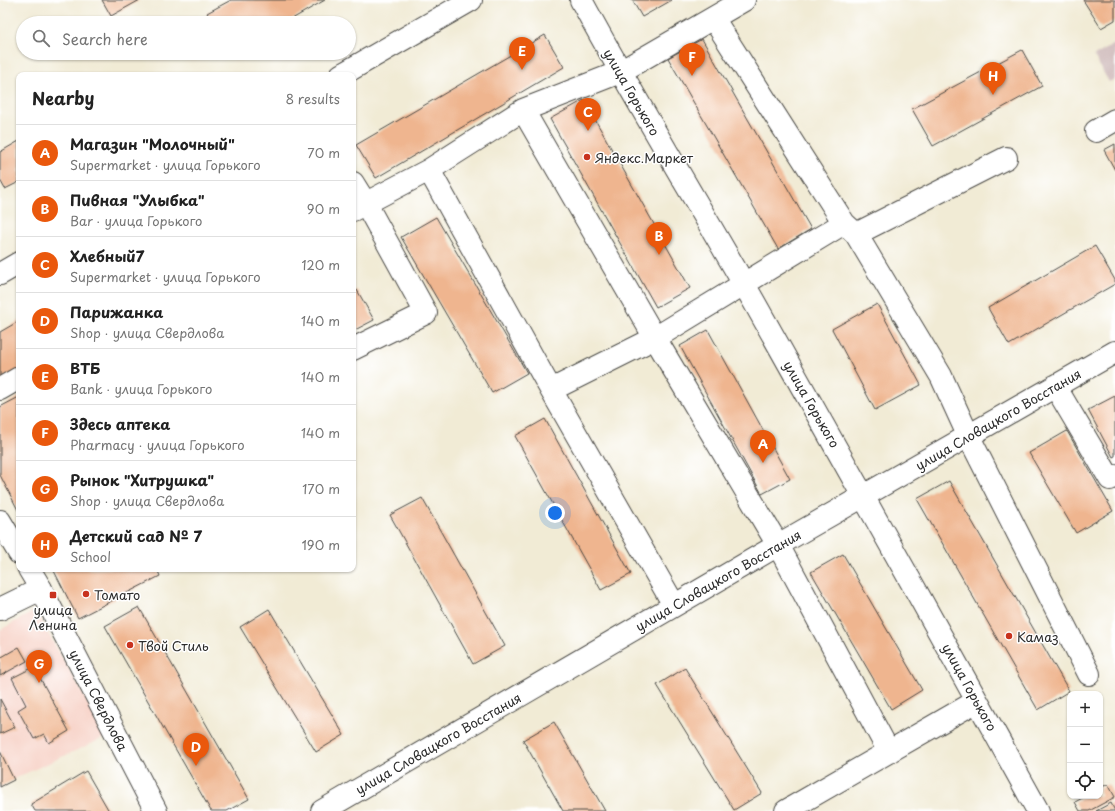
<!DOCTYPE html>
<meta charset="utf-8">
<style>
:root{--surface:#fff;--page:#f2f2f2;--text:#222;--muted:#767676;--line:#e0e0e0;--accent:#ea580c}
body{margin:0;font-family:"Playpen Sans",sans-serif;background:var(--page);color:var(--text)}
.controls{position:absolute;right:12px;bottom:12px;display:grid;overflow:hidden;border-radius:8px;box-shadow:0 1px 3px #0004}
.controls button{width:36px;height:36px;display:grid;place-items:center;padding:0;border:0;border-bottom:1px solid var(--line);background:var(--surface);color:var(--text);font:20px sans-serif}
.you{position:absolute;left:555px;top:513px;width:14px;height:14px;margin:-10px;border:3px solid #fff;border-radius:50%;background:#1a73e8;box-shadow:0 0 0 6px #1a73e833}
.badge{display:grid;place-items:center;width:26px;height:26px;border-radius:50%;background:var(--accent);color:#fff;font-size:13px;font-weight:700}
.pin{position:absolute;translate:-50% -33px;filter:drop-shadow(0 1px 2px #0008)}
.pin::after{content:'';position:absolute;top:21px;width:14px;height:12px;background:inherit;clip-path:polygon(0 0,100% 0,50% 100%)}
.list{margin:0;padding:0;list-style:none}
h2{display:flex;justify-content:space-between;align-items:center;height:52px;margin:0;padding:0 16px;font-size:17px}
h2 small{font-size:13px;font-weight:400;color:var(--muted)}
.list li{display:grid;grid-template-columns:26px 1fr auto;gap:12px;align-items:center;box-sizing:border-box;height:56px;padding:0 16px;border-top:1px solid var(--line)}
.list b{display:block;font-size:15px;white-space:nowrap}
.list p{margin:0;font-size:13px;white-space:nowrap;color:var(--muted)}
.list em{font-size:13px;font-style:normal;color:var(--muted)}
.icon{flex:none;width:22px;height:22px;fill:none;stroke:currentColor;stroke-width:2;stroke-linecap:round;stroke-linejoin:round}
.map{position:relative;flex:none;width:1115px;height:811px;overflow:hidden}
.search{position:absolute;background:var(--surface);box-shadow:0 1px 3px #0004;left:16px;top:16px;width:340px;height:44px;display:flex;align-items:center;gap:10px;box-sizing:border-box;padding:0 14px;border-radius:22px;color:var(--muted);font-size:15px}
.panel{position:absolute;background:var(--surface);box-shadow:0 1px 3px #0004;left:16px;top:72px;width:340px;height:500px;border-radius:8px}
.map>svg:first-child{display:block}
.built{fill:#f7d1c6}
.industrial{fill:#d2bfbf}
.building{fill:#efb58f}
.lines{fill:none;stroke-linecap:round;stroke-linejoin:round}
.minor-casing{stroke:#494844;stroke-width:24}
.major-casing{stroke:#494844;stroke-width:24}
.minor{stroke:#fff;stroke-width:22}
.major{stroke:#fff;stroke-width:22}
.poi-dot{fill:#c8321e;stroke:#fff;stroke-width:1.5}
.labels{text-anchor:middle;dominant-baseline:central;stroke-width:3;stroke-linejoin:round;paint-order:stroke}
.street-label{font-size:13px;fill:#2b2b2b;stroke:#fff}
.poi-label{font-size:13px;fill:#2b2b2b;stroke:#fff;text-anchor:start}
</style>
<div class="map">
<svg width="1115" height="811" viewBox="0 0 1115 811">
<rect width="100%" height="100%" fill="#fff"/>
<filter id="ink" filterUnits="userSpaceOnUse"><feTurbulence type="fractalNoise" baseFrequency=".025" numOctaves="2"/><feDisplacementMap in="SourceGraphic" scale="8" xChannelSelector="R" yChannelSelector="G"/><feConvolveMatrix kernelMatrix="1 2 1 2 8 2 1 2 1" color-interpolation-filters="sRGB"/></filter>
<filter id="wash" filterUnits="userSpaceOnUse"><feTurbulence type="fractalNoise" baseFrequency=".012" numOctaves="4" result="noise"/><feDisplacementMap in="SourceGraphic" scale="16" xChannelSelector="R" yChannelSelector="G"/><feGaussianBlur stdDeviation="0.9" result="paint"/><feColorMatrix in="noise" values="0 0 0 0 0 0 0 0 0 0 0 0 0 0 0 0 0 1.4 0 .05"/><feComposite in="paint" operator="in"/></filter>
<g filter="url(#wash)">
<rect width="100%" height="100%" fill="#f1ebd5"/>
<path class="built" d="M 35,611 L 108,736 L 0,785 L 0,630 Z"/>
<path class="industrial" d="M 1115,44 L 1115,79 L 1109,82 L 1094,56 Z"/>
<g id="blocks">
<path class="building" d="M 102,0 L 140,0 L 111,16 Z
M 231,0 L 325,0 L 285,23 L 213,23 L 207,13 Z
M 632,0 L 672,0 L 642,17 Z
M 1083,0 L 1115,0 L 1115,20 L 1101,28 Z
M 545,35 L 564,67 L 376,178 L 356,145 Z
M 702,39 L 811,229 L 778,249 L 668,58 Z
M 1022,50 L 1042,86 L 933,146 L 912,109 Z
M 584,100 L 690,288 L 656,307 L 550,119 Z
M 19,141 L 19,182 L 5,189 L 0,180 L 0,152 Z
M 1115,144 L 1115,170 L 1104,150 Z
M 436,217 L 527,373 L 492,393 L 401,237 Z
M 1095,246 L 1115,280 L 1115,284 L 1009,345 L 988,308 Z
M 357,290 L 374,320 L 353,331 L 353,292 Z
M 877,304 L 921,385 L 875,410 L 832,329 Z
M 19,321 L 19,375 L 0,387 L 0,332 Z
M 708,330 L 790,479 L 762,494 L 680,346 Z
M 1115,396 L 1115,456 L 1113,457 L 1088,410 Z
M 19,397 L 19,512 L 0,475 L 0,407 Z
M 545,419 L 631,574 L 601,590 L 515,436 Z
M 1067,431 L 1113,511 L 1076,533 L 1029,453 Z
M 949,481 L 1069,691 L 1038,710 L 917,499 Z
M 422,498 L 505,646 L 473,664 L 390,515 Z
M 843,554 L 922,690 L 891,709 L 811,572 Z
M 53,569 L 157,569 L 160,576 L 78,618 Z
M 139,607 L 249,799 L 227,811 L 211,811 L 105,626 Z
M 269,609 L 344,735 L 316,752 L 240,627 Z
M 19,647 L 27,661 L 0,676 L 0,658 Z
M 34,667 L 69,731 L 49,743 L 44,734 L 34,739 L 18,710 L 26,705 L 12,678 Z
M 685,668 L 762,793 L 734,810 L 657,685 Z
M 0,699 L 15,727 L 0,734 Z
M 554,722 L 605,811 L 563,811 L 523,740 Z
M 0,751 L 14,780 L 0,787 Z
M 86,771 L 109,811 L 35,811 L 31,804 Z
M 1108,784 L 1115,797 L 1089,811 L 1080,811 L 1075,802 L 1086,796 L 1100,796 L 1100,788 Z
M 1111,803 L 1115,811 L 1096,811 Z"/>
</g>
</g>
<g filter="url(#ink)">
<use href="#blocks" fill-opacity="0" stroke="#494844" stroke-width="1"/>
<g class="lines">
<defs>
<path id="minor" d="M 581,0 C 636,102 696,200 753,300 C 849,470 944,640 1038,811
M 713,18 L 844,223
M 523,110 L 655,338 L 551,390 L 674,605
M 1096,131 L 1115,120
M 429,170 L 551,390
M 353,183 L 366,204 L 426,313 L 353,349
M 353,210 L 429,170 L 523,110 L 620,72 L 744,0
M 856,234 L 1006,158
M 1055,386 L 1110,479 L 1115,476
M 0,389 L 19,378
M 0,609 L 41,589
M 889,752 L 778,545 L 655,338 L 844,223 L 856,234 L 941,376 L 968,435 L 1089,674
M 322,811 L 778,545 L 1115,352
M 786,811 L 977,701"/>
<path id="major" d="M 341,75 L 471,0
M 0,274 L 19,263
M 0,521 L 19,553
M 29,569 L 41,589 L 156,811"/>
</defs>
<use href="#minor" class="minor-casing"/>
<use href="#major" class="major-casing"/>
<use href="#minor" class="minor"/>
<use href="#major" class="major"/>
</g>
</g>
<g class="poi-dot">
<circle cx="587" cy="157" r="4"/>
<circle cx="86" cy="594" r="4"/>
<rect x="49" y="591" width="8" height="8" rx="2"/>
<circle cx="1009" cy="636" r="4"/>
<circle cx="130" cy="645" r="4"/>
</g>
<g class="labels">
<g class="street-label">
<text transform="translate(632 92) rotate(60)">улица Горького</text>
<text transform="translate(812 404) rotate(60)">улица Горького</text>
<text transform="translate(998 419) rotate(-30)">улица Словацкого Восстания</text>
<text transform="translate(718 580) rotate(-30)">улица Словацкого Восстания</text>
<text transform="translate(970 687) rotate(61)">улица Горького</text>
<text transform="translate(99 700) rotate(63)">улица Свердлова</text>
<text transform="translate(438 743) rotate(-30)">улица Словацкого Восстания</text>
</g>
<g class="poi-label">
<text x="595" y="157">Яндекс.Маркет</text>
<text x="94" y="594">Томато</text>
<text x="53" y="609" text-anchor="middle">улица<tspan x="53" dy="15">Ленина</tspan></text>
<text x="1017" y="636">Камаз</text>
<text x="138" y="645">Твой Стиль</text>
</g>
</g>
</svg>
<div class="controls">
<button>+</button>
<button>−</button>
<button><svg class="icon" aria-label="locate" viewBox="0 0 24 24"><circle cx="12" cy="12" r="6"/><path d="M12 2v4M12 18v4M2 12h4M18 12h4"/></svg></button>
</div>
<div class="you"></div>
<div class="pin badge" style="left:763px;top:463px">A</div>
<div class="pin badge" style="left:659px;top:255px">B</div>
<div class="pin badge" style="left:588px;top:131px">C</div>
<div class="pin badge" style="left:196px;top:766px">D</div>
<div class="pin badge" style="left:522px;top:70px">E</div>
<div class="pin badge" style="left:692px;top:76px">F</div>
<div class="pin badge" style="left:39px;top:683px">G</div>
<div class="pin badge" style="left:993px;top:95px">H</div>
<div class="search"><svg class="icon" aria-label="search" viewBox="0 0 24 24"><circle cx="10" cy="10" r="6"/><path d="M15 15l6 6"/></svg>Search here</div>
<section class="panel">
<h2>Nearby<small>8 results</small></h2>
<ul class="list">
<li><span class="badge">A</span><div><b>Магазин &quot;Молочный&quot;</b><p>Supermarket · улица Горького</p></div><em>70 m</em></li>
<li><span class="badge">B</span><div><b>Пивная &quot;Улыбка&quot;</b><p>Bar · улица Горького</p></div><em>90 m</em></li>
<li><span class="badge">C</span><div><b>Хлебный7</b><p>Supermarket · улица Горького</p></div><em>120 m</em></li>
<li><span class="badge">D</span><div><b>Парижанка</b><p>Shop · улица Свердлова</p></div><em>140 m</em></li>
<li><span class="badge">E</span><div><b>ВТБ</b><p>Bank · улица Горького</p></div><em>140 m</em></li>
<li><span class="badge">F</span><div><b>Здесь аптека</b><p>Pharmacy · улица Горького</p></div><em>140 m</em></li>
<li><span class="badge">G</span><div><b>Рынок &quot;Хитрушка&quot;</b><p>Shop · улица Свердлова</p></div><em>170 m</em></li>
<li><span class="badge">H</span><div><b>Детский сад № 7</b><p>School</p></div><em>190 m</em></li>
</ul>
</section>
</div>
